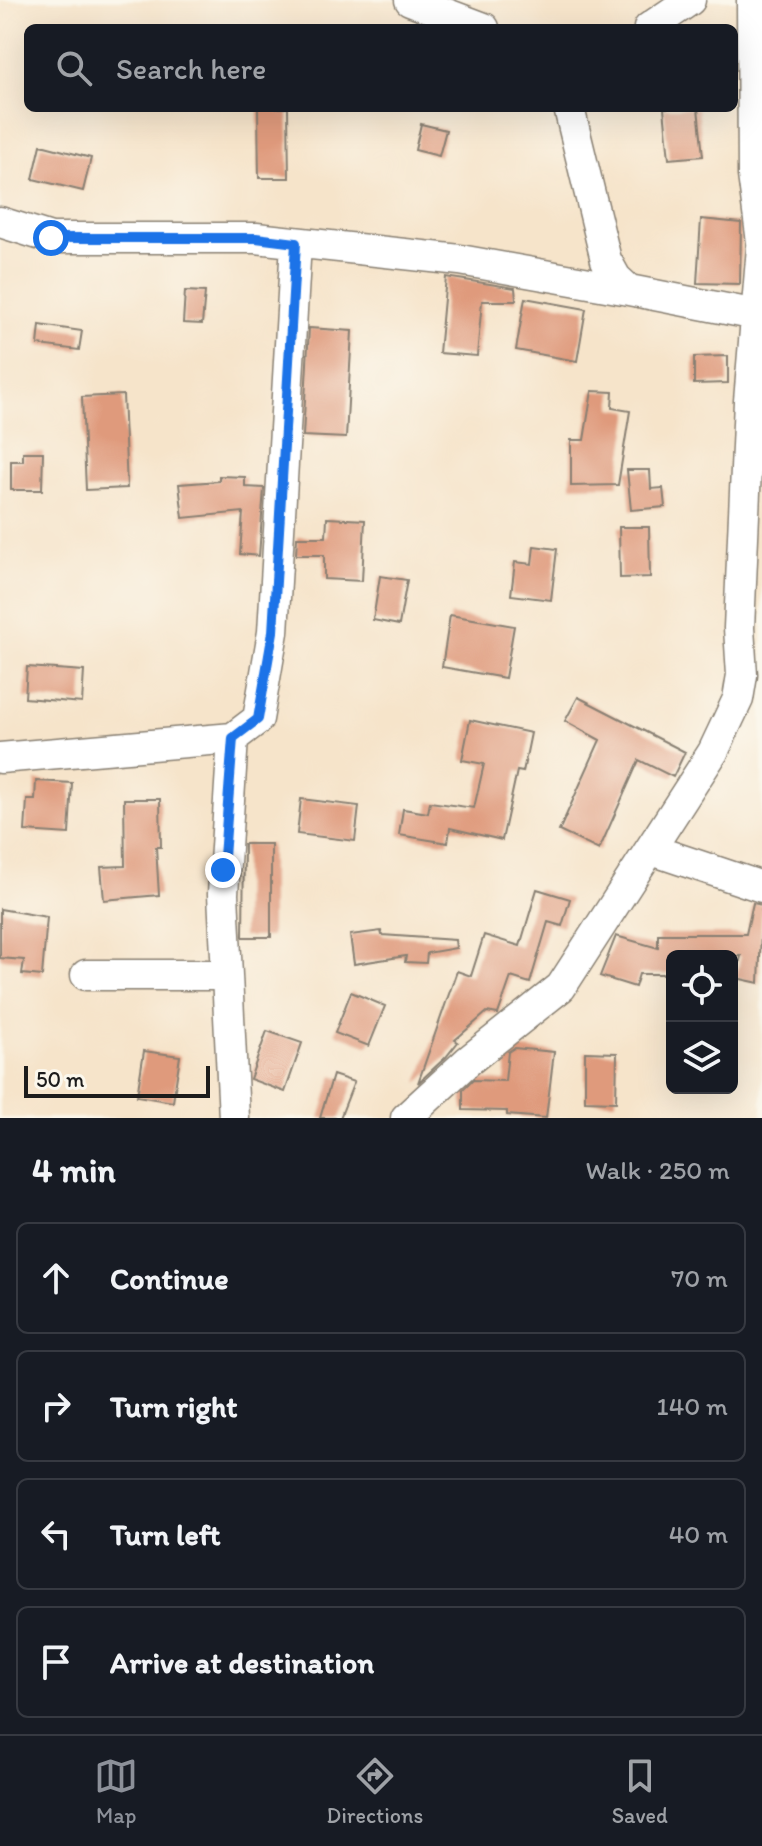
<!DOCTYPE html>
<meta charset="utf-8">
<style>
:root{--surface:#171b24;--page:#242831;--text:#f1f3f6;--muted:#9ea1a6;--line:#363941;--accent:#8c9099}
body{margin:0;font-family:Itim,sans-serif;background:var(--page);color:var(--text)}
.controls{position:absolute;right:24px;bottom:24px;display:grid;overflow:hidden;border-radius:12px;box-shadow:0 8px 32px #0002}
.controls button{width:72px;height:72px;display:grid;place-items:center;padding:0;border:0;border-bottom:2px solid var(--line);background:var(--surface);color:var(--text);font:40px sans-serif}
.scale{position:absolute;left:24px;bottom:20px;width:186px;box-sizing:border-box;padding-left:8px;border:4px solid #1c1c1c;border-top:0;font-size:22px;line-height:28px;white-space:nowrap;color:#1c1c1c;-webkit-text-stroke:6px #fbf7ec;paint-order:stroke}
.stop{position:absolute;width:24px;height:24px;margin:-18px;border:6px solid #1a73e8;border-radius:50%;background:#fff}
.stop.end{background:#1a73e8;border-color:#fff;box-shadow:0 2px 8px #0008}
.list{margin:0;padding:0;list-style:none}
h2{display:flex;justify-content:space-between;align-items:center;height:104px;margin:0;padding:0 32px;font-size:34px}
h2 small{font-size:26px;font-weight:400;color:var(--muted)}
.list li{display:grid;grid-template-columns:52px 1fr auto;gap:24px;align-items:center;box-sizing:border-box;height:112px;margin:0 16px 16px;padding:0 16px;border:2px solid var(--line);border-radius:12px}
.list b{display:block;font-size:30px;white-space:nowrap}
.list em{font-size:26px;font-style:normal;color:var(--muted)}
.icon{flex:none;width:44px;height:44px;fill:none;stroke:currentColor;stroke-width:2;stroke-linecap:round;stroke-linejoin:round}
.map{position:relative;flex:none;width:762px;height:1118px;overflow:hidden}
.search{position:absolute;background:var(--surface);box-shadow:0 8px 32px #0002;left:24px;right:24px;top:24px;height:88px;display:flex;align-items:center;gap:20px;box-sizing:border-box;padding:0 28px;border-radius:12px;color:var(--muted);font-size:30px}
.sheet{height:616px;background:var(--surface)}
nav{display:flex;justify-content:space-around;align-items:center;box-sizing:border-box;height:112px;border-top:2px solid var(--line);background:var(--surface);font-size:22px;color:var(--muted)}
nav a{display:grid;justify-items:center;gap:4px}
nav .on{color:var(--accent)}
.map>svg:first-child{display:block}
.building{fill:#df9a7c}
.lines{fill:none;stroke-linecap:round;stroke-linejoin:round}
.minor-casing{stroke:#898073;stroke-width:33}
.minor{stroke:#fff;stroke-width:30}
.route{stroke:#1a73e8;stroke-width:10}
</style>
<div class="map">
<svg width="762" height="1118" viewBox="0 0 762 1118">
<rect width="100%" height="100%" fill="#fbf7ec"/>
<filter id="ink" filterUnits="userSpaceOnUse"><feTurbulence type="fractalNoise" baseFrequency=".0125" numOctaves="2"/><feDisplacementMap in="SourceGraphic" scale="16" xChannelSelector="R" yChannelSelector="G"/><feConvolveMatrix kernelMatrix="1 2 1 2 8 2 1 2 1" color-interpolation-filters="sRGB"/></filter>
<filter id="wash" filterUnits="userSpaceOnUse"><feTurbulence type="fractalNoise" baseFrequency=".006" numOctaves="4" result="noise"/><feDisplacementMap in="SourceGraphic" scale="32" xChannelSelector="R" yChannelSelector="G"/><feGaussianBlur stdDeviation="1.8" result="paint"/><feColorMatrix in="noise" values="0 0 0 0 0 0 0 0 0 0 0 0 0 0 0 0 0 1.4 0 .05"/><feComposite in="paint" operator="in"/></filter>
<g filter="url(#wash)">
<rect width="100%" height="100%" fill="#f6e4ca"/>
<g id="blocks">
<path class="building" d="M 258,108 L 288,108 L 289,178 L 259,178 Z
M 664,108 L 698,108 L 703,156 L 669,159 Z
M 421,124 L 446,130 L 439,156 L 415,150 Z
M 41,145 L 91,158 L 83,191 L 33,179 Z
M 701,219 L 741,223 L 740,284 L 697,283 Z
M 446,277 L 515,288 L 516,301 L 482,301 L 477,356 L 439,353 Z
M 185,291 L 205,292 L 202,324 L 183,323 Z
M 525,298 L 586,309 L 577,361 L 516,350 Z
M 40,325 L 82,331 L 79,350 L 38,345 Z
M 309,328 L 352,331 L 346,438 L 303,436 Z
M 728,356 L 728,383 L 694,384 L 694,357 Z
M 592,391 L 613,392 L 612,408 L 630,411 L 618,485 L 571,486 L 571,440 L 584,440 Z
M 123,395 L 127,488 L 86,490 L 82,397 Z
M 23,452 L 43,452 L 42,490 L 11,490 L 11,461 L 23,461 Z
M 627,470 L 650,470 L 651,489 L 663,488 L 665,507 L 631,510 Z
M 219,476 L 245,477 L 245,487 L 264,488 L 259,556 L 240,554 L 243,512 L 183,518 L 179,484 L 219,481 Z
M 327,518 L 365,520 L 362,581 L 324,579 L 324,555 L 296,555 L 297,537 L 326,537 Z
M 619,527 L 649,527 L 650,577 L 620,578 Z
M 534,546 L 557,549 L 551,600 L 511,595 L 515,562 L 532,564 Z
M 380,576 L 407,580 L 399,625 L 373,620 Z
M 450,615 L 514,626 L 505,678 L 442,667 Z
M 27,667 L 84,671 L 82,703 L 25,698 Z
M 578,697 L 685,752 L 673,777 L 639,760 L 599,850 L 559,831 L 600,740 L 565,721 Z
M 470,720 L 531,733 L 523,772 L 517,771 L 502,840 L 450,828 L 448,843 L 399,835 L 403,809 L 428,813 L 430,802 L 474,808 L 484,764 L 462,760 Z
M 36,781 L 72,783 L 69,834 L 25,831 L 27,800 L 35,800 Z
M 124,799 L 160,799 L 161,847 L 156,847 L 159,895 L 104,900 L 101,867 L 125,866 Z
M 301,799 L 359,806 L 355,841 L 297,834 Z
M 244,844 L 271,844 L 271,937 L 243,937 Z
M 537,889 L 570,899 L 562,926 L 548,922 L 530,983 L 511,977 L 498,1014 L 487,1012 L 455,1040 L 458,1042 L 446,1057 L 418,1083 L 457,971 L 471,976 L 484,935 L 520,946 Z
M 753,903 L 762,905 L 759,983 L 736,978 L 741,956 L 672,956 L 672,974 L 639,974 L 635,987 L 600,976 L 616,936 L 658,948 L 658,934 L 746,934 Z
M 0,909 L 47,917 L 42,976 L 22,974 L 24,960 L 0,958 Z
M 381,931 L 382,935 L 455,940 L 456,948 L 427,953 L 426,963 L 405,962 L 406,956 L 354,964 L 350,935 Z
M 351,992 L 385,1006 L 369,1046 L 335,1033 Z
M 267,1031 L 302,1043 L 285,1092 L 250,1079 Z
M 514,1048 L 554,1052 L 546,1118 L 507,1115 L 507,1111 L 463,1110 L 463,1090 L 473,1080 L 505,1081 L 508,1052 Z
M 144,1051 L 180,1056 L 173,1102 L 137,1096 Z
M 585,1052 L 617,1053 L 616,1102 L 585,1101 Z
M 333,1075 L 354,1082 L 340,1118 L 320,1118 Z"/>
</g>
</g>
<g filter="url(#ink)">
<use href="#blocks" fill-opacity="0" stroke="#898073" stroke-width="2"/>
<g class="lines">
<defs>
<path id="minor" d="M 410,0 L 484,28
M 752,0 L 753,175 L 762,242
M 649,28 L 690,0
M 569,108 L 606,260 L 616,278 L 629,290 L 762,316
M 0,222 L 51,238 L 256,238 L 460,260 L 629,290
M 233,738 L 258,719 L 273,632 L 296,243
M 0,758 L 233,738 L 223,894 L 234,1118
M 652,850 L 762,887
M 86,975 L 225,975
M 406,1118 L 468,1061 L 561,987 L 713,752 L 738,699 L 742,675 L 739,628 L 749,401 L 762,247"/>
</defs>
<use href="#minor" class="minor-casing"/>
<use href="#minor" class="minor"/>
</g>
</g>
<g class="lines" filter="url(#ink)">
<path class="route" d="M 51,238 L 256,238 L 296,243 L 273,632 L 258,719 L 233,738 L 223,870"/>
</g>
</svg>
<div class="controls">
<button><svg class="icon" aria-label="locate" viewBox="0 0 24 24"><circle cx="12" cy="12" r="6"/><path d="M12 2v4M12 18v4M2 12h4M18 12h4"/></svg></button>
<button><svg class="icon" aria-label="layers" viewBox="0 0 24 24"><path d="M12 4l9 5-9 5-9-5zM3 14l9 5 9-5"/></svg></button>
</div>
<div class="scale">50 m</div>
<div class="stop" style="left:51px;top:238px"></div>
<div class="stop end" style="left:223px;top:870px"></div>
<div class="search"><svg class="icon" aria-label="search" viewBox="0 0 24 24"><circle cx="10" cy="10" r="6"/><path d="M15 15l6 6"/></svg>Search here</div>
</div>
<section class="sheet">
<h2>4 min<small>Walk · 250 m</small></h2>
<ul class="list">
<li><svg class="icon" aria-label="ahead" viewBox="0 0 24 24"><path d="M12 20V5M6 11l6-6 6 6"/></svg><div><b>Continue</b></div><em>70 m</em></li>
<li><svg class="icon" aria-label="right" viewBox="0 0 24 24"><path d="M7 20v-9h11M14 6l5 5-5 5"/></svg><div><b>Turn right</b></div><em>140 m</em></li>
<li><svg class="icon" aria-label="left" viewBox="0 0 24 24"><path d="M17 20v-9H6M10 6l-5 5 5 5"/></svg><div><b>Turn left</b></div><em>40 m</em></li>
<li><svg class="icon" aria-label="arrive" viewBox="0 0 24 24"><path d="M6 21V4h12l-3 4 3 4H6"/></svg><div><b>Arrive at destination</b></div></li>
</ul>
</section>
<nav>
<a class="on"><svg class="icon" aria-label="map" viewBox="0 0 24 24"><path d="M3 6l6-2 6 2 6-2v14l-6 2-6-2-6 2zM9 4v14M15 6v14"/></svg>Map</a>
<a><svg class="icon" aria-label="directions" viewBox="0 0 24 24"><path d="M12 3l9 9-9 9-9-9zM9 14v-3h6M13 9l2 2-2 2"/></svg>Directions</a>
<a><svg class="icon" aria-label="saved" viewBox="0 0 24 24"><path d="M7 4h10v16l-5-4-5 4z"/></svg>Saved</a>
</nav>
